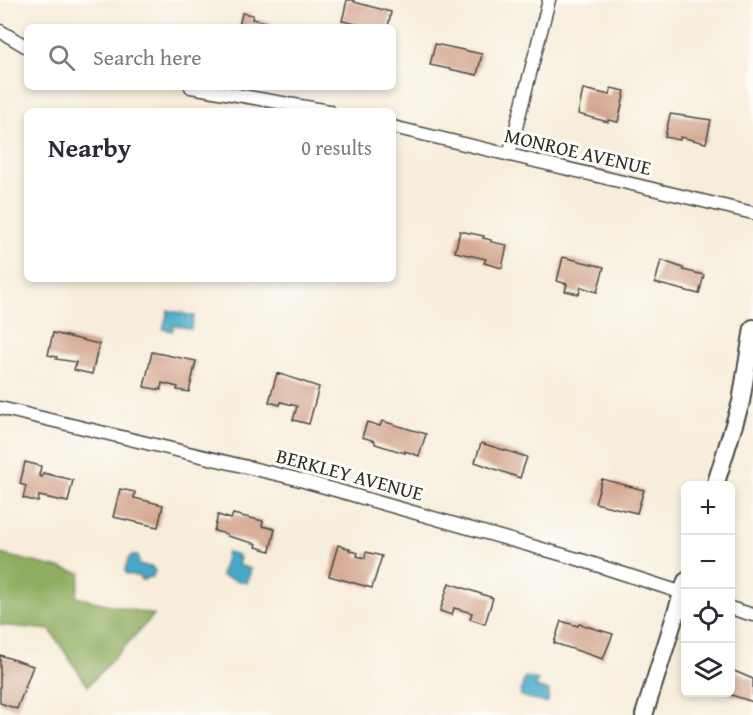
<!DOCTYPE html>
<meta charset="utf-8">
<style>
:root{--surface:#fff;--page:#f2f2f3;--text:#2b2b33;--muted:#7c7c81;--line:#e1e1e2}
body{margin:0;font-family:"Gentium Book Plus",serif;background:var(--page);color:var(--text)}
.controls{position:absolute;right:18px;bottom:18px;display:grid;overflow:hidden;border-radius:9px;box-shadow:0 3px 9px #0003}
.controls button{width:54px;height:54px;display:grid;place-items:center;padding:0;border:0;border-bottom:2px solid var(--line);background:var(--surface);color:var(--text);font:30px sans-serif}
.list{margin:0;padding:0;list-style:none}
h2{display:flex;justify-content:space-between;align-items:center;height:78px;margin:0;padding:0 24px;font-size:26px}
h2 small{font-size:20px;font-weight:400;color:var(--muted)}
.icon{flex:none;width:33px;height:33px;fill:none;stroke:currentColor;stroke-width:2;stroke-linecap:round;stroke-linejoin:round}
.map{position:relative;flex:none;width:753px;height:715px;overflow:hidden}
.search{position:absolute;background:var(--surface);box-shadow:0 3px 9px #0003;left:24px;top:24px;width:372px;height:66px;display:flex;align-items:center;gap:15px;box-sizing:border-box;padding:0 21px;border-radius:9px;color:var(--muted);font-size:22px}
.panel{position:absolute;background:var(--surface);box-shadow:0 3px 9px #0003;left:24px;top:108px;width:372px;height:174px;border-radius:9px}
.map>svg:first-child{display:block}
.forest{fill:#8fad60;stroke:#5d6c46;stroke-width:1.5}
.water{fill:#47a9c7;stroke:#396a79;stroke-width:1.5}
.building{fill:#d2a38a}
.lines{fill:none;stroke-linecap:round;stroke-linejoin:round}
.street-casing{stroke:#4a4845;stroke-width:15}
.secondary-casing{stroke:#4a4845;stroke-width:20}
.street{stroke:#fff;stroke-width:12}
.secondary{stroke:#fff;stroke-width:16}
.labels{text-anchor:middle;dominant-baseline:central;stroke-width:6;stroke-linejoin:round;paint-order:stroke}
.street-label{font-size:20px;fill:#2b2b2b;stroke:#fdfcf7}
</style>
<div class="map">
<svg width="753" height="715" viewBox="0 0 753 715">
<rect width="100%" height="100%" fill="#fdfcf7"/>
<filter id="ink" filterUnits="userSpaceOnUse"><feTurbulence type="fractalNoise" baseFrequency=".0167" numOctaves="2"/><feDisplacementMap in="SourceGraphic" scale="12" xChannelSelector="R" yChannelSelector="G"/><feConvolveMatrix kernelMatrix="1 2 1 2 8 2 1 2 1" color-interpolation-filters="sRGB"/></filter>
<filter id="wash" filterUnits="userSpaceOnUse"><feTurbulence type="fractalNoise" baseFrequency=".008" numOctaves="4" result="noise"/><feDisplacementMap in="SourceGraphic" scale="24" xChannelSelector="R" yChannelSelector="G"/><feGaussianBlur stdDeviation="1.35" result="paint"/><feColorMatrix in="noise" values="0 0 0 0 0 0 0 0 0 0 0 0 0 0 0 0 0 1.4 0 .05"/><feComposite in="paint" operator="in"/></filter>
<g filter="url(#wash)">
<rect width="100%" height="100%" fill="#f7edda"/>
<path class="forest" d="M 0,554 L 81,573 L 76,597 L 154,615 L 88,686 L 50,630 L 0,625 Z"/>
<path class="water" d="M 168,310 L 194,316 L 191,329 L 174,325 L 172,331 L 163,329 Z
M 227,552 L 238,555 L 237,558 L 240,558 L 238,565 L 251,569 L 247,583 L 221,576 Z
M 132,555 L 138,556 L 139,565 L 152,567 L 155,571 L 153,577 L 146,578 L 145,580 L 141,580 L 141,577 L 127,574 L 125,571 L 128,559 Z
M 525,677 L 538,680 L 536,687 L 549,691 L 548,702 L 545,703 L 521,696 L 520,692 Z"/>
<g id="blocks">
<path class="building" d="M 347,0 L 354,0 L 354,2 L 391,12 L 388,27 L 370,27 L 342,21 Z
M 242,13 L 253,15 L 252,19 L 271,23 L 270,27 L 239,27 Z
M 435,44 L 482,54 L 477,75 L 430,65 Z
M 611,88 L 625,91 L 618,122 L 608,120 L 608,122 L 578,114 L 583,89 L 610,95 Z
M 670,114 L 711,120 L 706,143 L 680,137 L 680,140 L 665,137 Z
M 460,231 L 484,236 L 483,238 L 491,240 L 491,242 L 507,245 L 502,268 L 484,263 L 486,259 L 455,252 Z
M 563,257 L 604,267 L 597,292 L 581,287 L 579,294 L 565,291 L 567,284 L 557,281 Z
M 661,260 L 683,268 L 683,270 L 704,275 L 699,294 L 655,283 Z
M 53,333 L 99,344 L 92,374 L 74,370 L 76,362 L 56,359 L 57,357 L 48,355 Z
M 152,352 L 196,361 L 189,392 L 177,390 L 178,387 L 162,383 L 161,390 L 144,387 Z
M 277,373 L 319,387 L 309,424 L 293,420 L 297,406 L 281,402 L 280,405 L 269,402 Z
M 382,421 L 426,434 L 419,456 L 405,451 L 405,453 L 375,444 L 375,441 L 362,437 L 367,422 L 380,426 Z
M 481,443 L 527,457 L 520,478 L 475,462 Z
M 25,462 L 41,466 L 39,476 L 42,477 L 43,473 L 73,480 L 68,502 L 39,496 L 38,502 L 23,498 L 26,486 L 20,484 Z
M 602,479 L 644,490 L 637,513 L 595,503 Z
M 120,489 L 135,492 L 134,498 L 163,505 L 158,527 L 113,517 Z
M 233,514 L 263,521 L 262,526 L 275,529 L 270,551 L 256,547 L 257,544 L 227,536 L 227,534 L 214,531 L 218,515 L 231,519 Z
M 338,545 L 350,549 L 349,550 L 358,553 L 357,556 L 365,558 L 366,552 L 382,556 L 372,588 L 329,576 Z
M 449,583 L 493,598 L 485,624 L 470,619 L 472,613 L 454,608 L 452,615 L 440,611 Z
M 561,621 L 578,626 L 579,624 L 613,634 L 603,659 L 554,643 Z
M 0,655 L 33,666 L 17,709 L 0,703 Z
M 732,670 L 753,679 L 753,702 L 725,693 L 730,692 Z"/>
</g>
</g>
<g filter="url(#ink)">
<use href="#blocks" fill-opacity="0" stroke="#4a4845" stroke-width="1.5"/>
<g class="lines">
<defs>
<path id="street" d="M 0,31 L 27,47
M 191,87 L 329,111
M 393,127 L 753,213
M 509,155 L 549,0
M 0,408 L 293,478 L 581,560 L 686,594
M 730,608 L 753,615"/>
<path id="secondary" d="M 715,486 L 741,402 L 753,328
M 644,715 L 686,581"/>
</defs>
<use href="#street" class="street-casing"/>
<use href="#secondary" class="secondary-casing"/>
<use href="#street" class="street"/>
<use href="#secondary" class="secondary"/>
</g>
</g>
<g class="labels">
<g class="street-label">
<text transform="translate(578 151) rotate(13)">MONROE AVENUE</text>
<text transform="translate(350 474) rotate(15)">BERKLEY AVENUE</text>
</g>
</g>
</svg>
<div class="controls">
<button>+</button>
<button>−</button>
<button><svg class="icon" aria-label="locate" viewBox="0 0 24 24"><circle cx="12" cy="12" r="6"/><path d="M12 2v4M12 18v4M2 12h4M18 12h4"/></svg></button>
<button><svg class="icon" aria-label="layers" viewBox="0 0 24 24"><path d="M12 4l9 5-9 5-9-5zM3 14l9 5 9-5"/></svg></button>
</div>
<div class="search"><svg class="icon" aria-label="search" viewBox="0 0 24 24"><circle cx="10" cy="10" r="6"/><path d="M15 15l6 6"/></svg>Search here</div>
<section class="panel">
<h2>Nearby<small>0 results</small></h2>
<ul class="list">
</ul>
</section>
</div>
